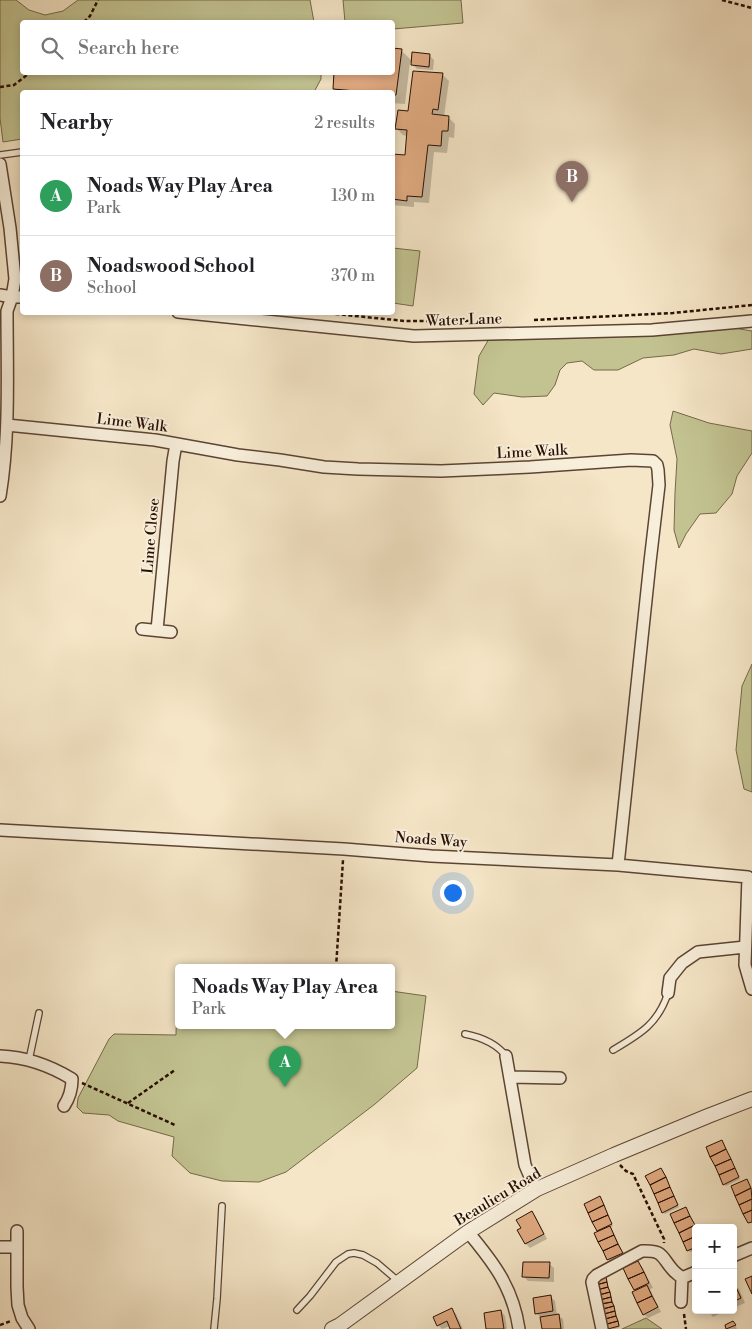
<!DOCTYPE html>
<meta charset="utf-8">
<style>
:root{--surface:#fff;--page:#f6f6f6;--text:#202124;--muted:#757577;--line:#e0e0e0;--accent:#1a73e8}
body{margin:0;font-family:"Libre Bodoni",serif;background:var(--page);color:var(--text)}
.controls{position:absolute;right:15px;bottom:15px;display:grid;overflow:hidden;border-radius:5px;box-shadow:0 2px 8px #0003}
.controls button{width:45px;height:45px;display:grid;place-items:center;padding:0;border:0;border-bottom:1px solid var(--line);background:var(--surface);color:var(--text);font:25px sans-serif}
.you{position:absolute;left:452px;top:892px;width:18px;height:18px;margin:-12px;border:4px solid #fff;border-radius:50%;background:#1a73e8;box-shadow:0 0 0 8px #1a73e833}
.badge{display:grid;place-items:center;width:32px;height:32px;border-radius:50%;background:var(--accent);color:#fff;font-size:16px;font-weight:700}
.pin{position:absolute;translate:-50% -41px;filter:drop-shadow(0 1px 2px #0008)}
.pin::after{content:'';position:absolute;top:26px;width:18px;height:15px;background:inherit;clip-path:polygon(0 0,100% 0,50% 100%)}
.popup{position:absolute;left:175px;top:964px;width:220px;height:65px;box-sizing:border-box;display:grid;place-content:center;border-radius:5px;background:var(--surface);filter:drop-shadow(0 1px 4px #0005);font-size:16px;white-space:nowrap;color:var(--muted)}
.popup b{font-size:19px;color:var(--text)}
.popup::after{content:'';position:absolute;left:50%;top:100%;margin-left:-10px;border:10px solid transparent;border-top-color:var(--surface)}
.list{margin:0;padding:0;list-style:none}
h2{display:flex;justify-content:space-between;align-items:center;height:65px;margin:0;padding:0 20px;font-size:21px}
h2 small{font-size:16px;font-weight:400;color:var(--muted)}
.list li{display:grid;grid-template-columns:32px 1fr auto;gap:15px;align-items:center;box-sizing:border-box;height:80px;padding:0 20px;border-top:1px solid var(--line)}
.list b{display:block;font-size:19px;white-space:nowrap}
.list p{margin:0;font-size:16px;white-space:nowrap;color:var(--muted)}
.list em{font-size:16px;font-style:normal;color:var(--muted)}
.icon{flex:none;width:28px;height:28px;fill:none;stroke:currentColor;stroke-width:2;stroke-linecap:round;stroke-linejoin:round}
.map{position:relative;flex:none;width:752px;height:1329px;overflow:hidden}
.search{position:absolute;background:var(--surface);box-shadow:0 2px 8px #0003;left:20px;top:20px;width:375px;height:55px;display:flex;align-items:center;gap:12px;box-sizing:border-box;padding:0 18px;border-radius:5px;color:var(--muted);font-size:19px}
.panel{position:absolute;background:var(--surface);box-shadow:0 2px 8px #0003;left:20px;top:90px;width:375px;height:225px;border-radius:5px}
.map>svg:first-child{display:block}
.green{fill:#c2c391;stroke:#76684a}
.shadow{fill:#0003}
.building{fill:#e2ab82;stroke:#290e03}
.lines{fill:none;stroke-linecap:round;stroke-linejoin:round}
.service-casing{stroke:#5c4434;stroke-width:8}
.minor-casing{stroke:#5c4434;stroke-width:14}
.tertiary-casing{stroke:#5c4434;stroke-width:16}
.path{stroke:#290e03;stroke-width:2.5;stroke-dasharray:4 2.5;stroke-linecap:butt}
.service{stroke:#f8efdb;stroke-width:5.5}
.minor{stroke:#f8efdb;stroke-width:11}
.tertiary{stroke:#f8efdb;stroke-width:14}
.labels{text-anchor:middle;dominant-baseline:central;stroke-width:4;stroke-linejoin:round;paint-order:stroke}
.street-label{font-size:15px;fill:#290e03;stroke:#f8efdb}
</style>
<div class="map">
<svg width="752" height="1329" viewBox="0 0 752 1329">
<rect width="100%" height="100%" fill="#f5e6c7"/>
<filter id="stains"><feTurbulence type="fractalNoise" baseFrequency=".004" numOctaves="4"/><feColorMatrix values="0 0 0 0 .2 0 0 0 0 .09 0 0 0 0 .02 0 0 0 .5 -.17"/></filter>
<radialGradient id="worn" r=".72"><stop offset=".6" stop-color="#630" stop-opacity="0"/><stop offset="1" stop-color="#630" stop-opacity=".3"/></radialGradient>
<path class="green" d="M 0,0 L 16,0 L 29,10 L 45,15 L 63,11 L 78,0 L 310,0 L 314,22 L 22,22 L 22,72 L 321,72 L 321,79 L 314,92 L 22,92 L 22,139 L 3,142 L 0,118 Z
M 343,0 L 461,0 L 463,23 L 393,29 L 392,22 L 345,22 Z
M 393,248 L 420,251 L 413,306 L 393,303 Z
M 644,327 L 734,328 L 752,331 L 752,349 L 721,354 L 694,349 L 674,355 L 643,358 L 618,370 L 594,370 L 582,361 L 567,363 L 560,370 L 555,385 L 547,396 L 522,397 L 494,393 L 483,405 L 474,394 L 479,356 L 493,332 Z
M 673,411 L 709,423 L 752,431 L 752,453 L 737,476 L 732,494 L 716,513 L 700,514 L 686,534 L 679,548 L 674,530 L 675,493 L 677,459 L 670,425 Z
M 752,664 L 752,792 L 744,789 L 736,750 L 742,686 Z
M 391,991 L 426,996 L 417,1068 L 375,1104 L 286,1172 L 259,1182 L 222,1181 L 190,1173 L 172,1156 L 174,1137 L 118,1121 L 109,1115 L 83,1113 L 77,1107 L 78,1098 L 109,1039 L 114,1034 L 176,1035 L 177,996 L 179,996 L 179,1026 L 391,1026 Z
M 646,1318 L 662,1329 L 622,1329 Z"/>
<path class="shadow" d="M 401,50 L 412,61 L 413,54 L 430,56 L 434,60 L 433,70 L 417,69 L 410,62 L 405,104 L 392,103 L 392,92 L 338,92 L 334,89 L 392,72 Z
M 442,74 L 449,81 L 444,116 L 448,117 L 455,124 L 454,138 L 449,137 L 447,153 L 434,152 L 429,203 L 414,202 L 414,207 L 392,205 L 392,155 L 406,156 L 407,136 L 403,135 L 396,128 Z
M 722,1141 L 740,1179 L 726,1186 L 724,1184 Z
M 663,1172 L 679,1207 L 665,1214 L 663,1212 Z
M 601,1200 L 613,1226 L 611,1227 L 624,1255 L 610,1262 L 596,1234 L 599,1232 L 586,1204 Z
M 686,1208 L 696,1228 L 696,1250 L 690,1252 L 672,1215 Z
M 531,1213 L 536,1217 L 547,1239 L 530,1248 L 526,1244 L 519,1230 L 522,1228 Z
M 638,1262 L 642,1267 L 653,1288 L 650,1289 L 661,1312 L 648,1318 L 644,1314 L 636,1291 L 625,1268 Z
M 549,1264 L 554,1268 L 554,1282 L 528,1281 L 524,1277 Z
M 605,1279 L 607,1281 L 620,1327 L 614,1329 L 609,1328 Z
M 733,1285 L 739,1289 L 745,1303 L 733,1308 Z
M 550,1296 L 555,1301 L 557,1315 L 563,1319 L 564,1329 L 544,1329 L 541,1318 L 536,1313 Z
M 452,1310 L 456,1314 L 463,1329 L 451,1329 L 450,1326 L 442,1329 L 438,1325 Z
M 708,1310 L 728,1310 L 713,1317 Z
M 501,1311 L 505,1316 L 507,1329 L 487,1329 Z
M 735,1324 L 737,1329 L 728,1329 L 726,1326 Z"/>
<path class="building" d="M 392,48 L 402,49 L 396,95 L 392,95 L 392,92 L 368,92 L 333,89 L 334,72 L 392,72 Z
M 412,52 L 430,54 L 429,67 L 411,65 Z
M 413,71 L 443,73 L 438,110 L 433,109 L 432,114 L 449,116 L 448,131 L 442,131 L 441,146 L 428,145 L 422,197 L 407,196 L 407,201 L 392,199 L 392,154 L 405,155 L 407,130 L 395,129 L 398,110 L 408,111 Z
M 722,1140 L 726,1149 L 710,1157 L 706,1147 Z
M 726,1149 L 731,1159 L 715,1166 L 710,1157 Z
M 731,1159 L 735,1168 L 719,1175 L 715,1166 Z
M 661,1168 L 666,1177 L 650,1185 L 645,1176 Z
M 735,1168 L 739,1177 L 723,1185 L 719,1175 Z
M 666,1177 L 670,1187 L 654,1194 L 650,1185 Z
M 747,1179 L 751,1188 L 735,1196 L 731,1186 Z
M 670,1187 L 674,1196 L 658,1203 L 654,1194 Z
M 751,1188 L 752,1199 L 739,1205 L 735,1196 Z
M 600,1196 L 604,1205 L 588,1213 L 584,1204 Z
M 674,1196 L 678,1205 L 662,1213 L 658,1203 Z
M 752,1199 L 752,1210 L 743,1214 L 739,1205 Z
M 604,1205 L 608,1215 L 592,1222 L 588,1213 Z
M 686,1207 L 690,1216 L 674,1223 L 670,1214 Z
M 752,1210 L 752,1222 L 748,1223 L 743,1214 Z
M 532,1211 L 544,1234 L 525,1244 L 517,1230 L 521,1228 L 516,1220 Z
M 608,1215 L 612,1224 L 597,1231 L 592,1222 Z
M 690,1216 L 695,1225 L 679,1233 L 674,1223 Z
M 695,1225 L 696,1236 L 683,1242 L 679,1233 Z
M 610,1226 L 614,1235 L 598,1242 L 594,1233 Z
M 614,1235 L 618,1244 L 603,1251 L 598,1242 Z
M 696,1236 L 696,1247 L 687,1251 L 683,1242 Z
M 618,1244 L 623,1253 L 607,1260 L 603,1251 Z
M 638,1261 L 644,1272 L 628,1279 L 623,1268 Z
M 523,1262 L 550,1262 L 549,1278 L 522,1277 Z
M 644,1272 L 649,1283 L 634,1290 L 628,1279 Z
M 752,1276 L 752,1294 L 745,1279 Z
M 606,1277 L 607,1282 L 596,1285 L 595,1280 Z
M 607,1282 L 608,1287 L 597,1290 L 596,1285 Z
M 734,1283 L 741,1298 L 733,1302 L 733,1284 Z
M 647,1285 L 652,1296 L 637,1303 L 632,1292 Z
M 608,1287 L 610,1292 L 599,1295 L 597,1290 Z
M 610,1292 L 611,1297 L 600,1300 L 599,1295 Z
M 551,1295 L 553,1311 L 535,1314 L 533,1298 Z
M 652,1296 L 658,1307 L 643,1315 L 637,1303 Z
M 611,1297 L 612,1302 L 601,1304 L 600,1300 Z
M 612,1302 L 614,1306 L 603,1309 L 601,1304 Z
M 614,1306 L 615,1311 L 604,1314 L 603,1309 Z
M 452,1308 L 461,1329 L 450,1329 L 447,1321 L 437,1326 L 433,1317 Z
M 501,1310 L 504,1329 L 486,1329 L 484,1313 Z
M 615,1311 L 616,1316 L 605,1319 L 604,1314 Z
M 559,1314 L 561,1329 L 542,1329 L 540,1317 Z
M 616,1316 L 618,1321 L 607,1324 L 605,1319 Z
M 618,1321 L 619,1326 L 608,1329 L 607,1324 Z
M 733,1321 L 736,1325 L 726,1329 L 725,1325 Z"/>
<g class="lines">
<defs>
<path id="service" d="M 0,155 L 22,152
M 465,1034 C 480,1037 496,1043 506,1056
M 613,1050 C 640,1034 658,1024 668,993
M 29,1060 L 39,1013
M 297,1310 L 310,1296 L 336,1262 L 348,1254 L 354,1253 L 363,1255 L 377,1263 L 398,1281
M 214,1329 L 217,1299 L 222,1206"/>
<path id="minor" d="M 0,164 L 10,228 L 15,279 L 12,297 L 7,311 C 7,373 10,435 0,496
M 0,295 L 12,297 L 22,297
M 178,312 L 414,336 L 652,330 L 752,321
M 7,425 L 155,440 L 238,455 L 280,460 L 324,467 L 358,469 L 441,471 L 530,467 L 631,460 L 653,461 L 657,465 L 658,470 L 659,485 L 650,562 L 618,865
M 142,629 L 171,632
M 157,630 L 168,514 L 173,461 L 176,444
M 0,830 L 344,849 L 431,856 L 618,865 L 748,877 L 745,965 L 752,989
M 668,993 L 670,978 L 682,963 L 698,952 L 745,947
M 0,1056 C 26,1057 49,1065 72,1079 C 72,1090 70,1097 64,1106
M 506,1056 L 525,1165 L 531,1179 L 537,1189
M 510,1077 L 560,1078
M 17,1231 L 17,1287 L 18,1305 L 22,1318 L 29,1329
M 468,1232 C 494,1263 513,1288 519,1329
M 0,1247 L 17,1247
M 733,1256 L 752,1248
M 681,1302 L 682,1278
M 602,1329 L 592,1282 L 593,1279 L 597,1275 L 642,1251 C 663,1250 661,1256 672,1269 C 675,1273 679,1275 682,1278 L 696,1272"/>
<path id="tertiary" d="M 332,1329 L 340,1325 L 468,1232 L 537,1189 L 614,1155 L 708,1116 L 752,1099"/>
</defs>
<use href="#service" class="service-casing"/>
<use href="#minor" class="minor-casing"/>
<use href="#tertiary" class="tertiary-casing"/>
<path class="path" d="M 722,0 L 752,8
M 84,22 L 90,16 L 98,0
M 0,87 L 14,85 L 31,72
M 316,312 L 405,321 L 471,321
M 534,320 L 673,313 L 752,305
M 336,968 L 343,860
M 82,1083 L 175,1125
M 128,1103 L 175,1070
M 620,1165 L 626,1171 L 633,1174 L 664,1239 L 664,1243
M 684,1314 L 686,1329
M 0,1325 L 11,1321"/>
<use href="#service" class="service"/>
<use href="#minor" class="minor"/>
<use href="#tertiary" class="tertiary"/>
</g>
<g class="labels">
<g class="street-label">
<text transform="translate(464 320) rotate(-2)">Water Lane</text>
<text transform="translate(132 423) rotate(7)">Lime Walk</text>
<text transform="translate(532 452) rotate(-3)">Lime Walk</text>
<text transform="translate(151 536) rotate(-85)">Lime Close</text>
<text transform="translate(431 840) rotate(4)">Noads Way</text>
<text transform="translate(498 1197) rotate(-31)">Beaulieu Road</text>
</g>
</g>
<rect width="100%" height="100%" filter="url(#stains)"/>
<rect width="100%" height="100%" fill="url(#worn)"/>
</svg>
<div class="controls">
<button>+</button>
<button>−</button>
</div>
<div class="you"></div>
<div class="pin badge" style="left:285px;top:1087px;background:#2e9e5b">A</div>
<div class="popup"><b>Noads Way Play Area</b>Park</div>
<div class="pin badge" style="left:572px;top:202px;background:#8d6e63">B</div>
<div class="search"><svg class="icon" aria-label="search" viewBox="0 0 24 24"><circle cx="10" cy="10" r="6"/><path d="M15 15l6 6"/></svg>Search here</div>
<section class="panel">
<h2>Nearby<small>2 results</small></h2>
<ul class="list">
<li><span class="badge" style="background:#2e9e5b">A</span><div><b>Noads Way Play Area</b><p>Park</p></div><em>130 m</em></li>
<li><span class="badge" style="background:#8d6e63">B</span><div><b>Noadswood School</b><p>School</p></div><em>370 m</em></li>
</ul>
</section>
</div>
